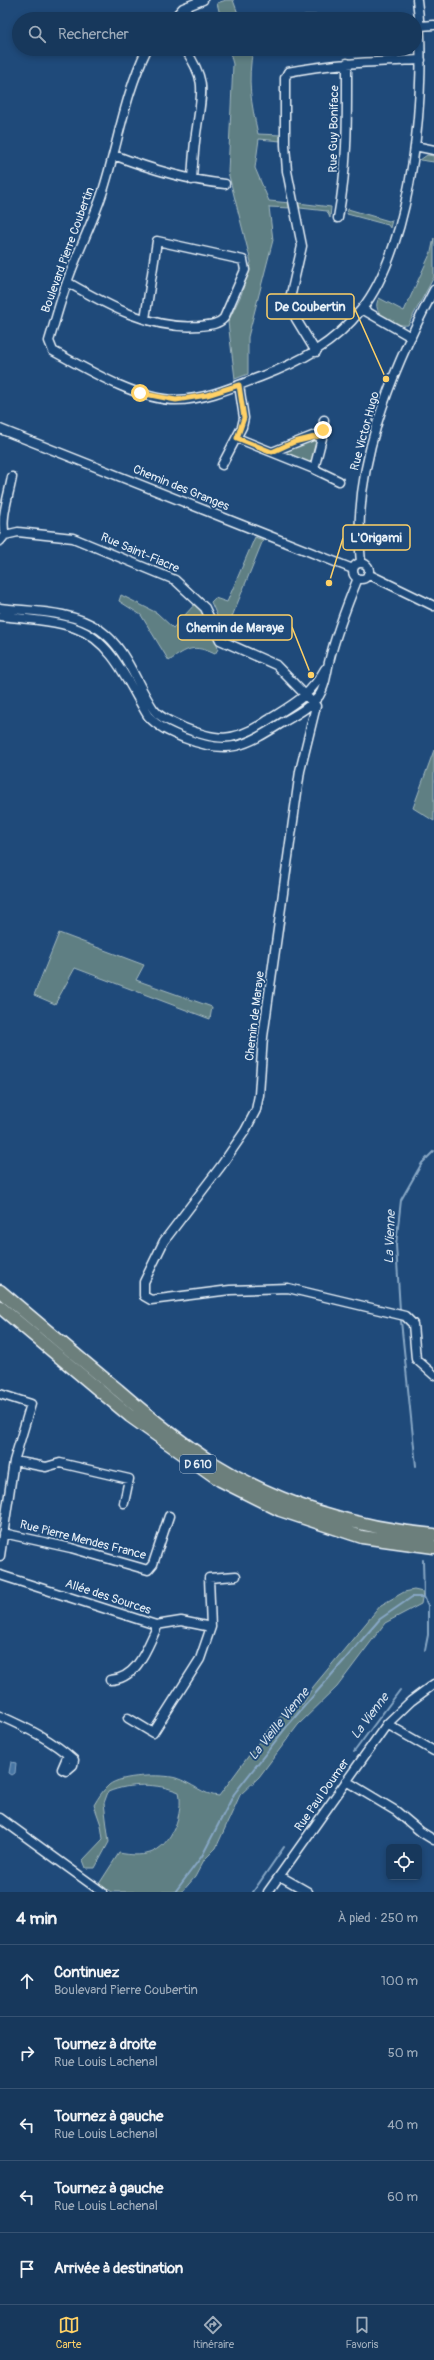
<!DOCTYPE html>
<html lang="fr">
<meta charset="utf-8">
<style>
:root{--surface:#17385c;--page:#244365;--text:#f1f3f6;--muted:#9eacbb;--line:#365272;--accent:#ffd166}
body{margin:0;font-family:Pangolin,sans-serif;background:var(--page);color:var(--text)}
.controls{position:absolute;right:12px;bottom:12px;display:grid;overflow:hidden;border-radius:6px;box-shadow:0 2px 6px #0003}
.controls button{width:36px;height:36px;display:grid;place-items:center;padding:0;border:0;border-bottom:1px solid var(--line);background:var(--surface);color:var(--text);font:20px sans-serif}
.stop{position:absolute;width:12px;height:12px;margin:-9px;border:3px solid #ffd166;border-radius:50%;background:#fff}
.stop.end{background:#ffd166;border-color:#fff;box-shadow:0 1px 4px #0008}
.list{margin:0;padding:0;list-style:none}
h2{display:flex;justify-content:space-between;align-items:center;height:52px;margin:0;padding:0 16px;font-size:17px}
h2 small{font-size:13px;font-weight:400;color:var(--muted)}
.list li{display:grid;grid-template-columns:26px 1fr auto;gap:12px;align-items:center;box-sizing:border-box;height:72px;padding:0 16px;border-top:1px solid var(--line)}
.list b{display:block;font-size:15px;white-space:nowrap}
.list p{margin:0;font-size:13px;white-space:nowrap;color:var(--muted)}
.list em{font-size:13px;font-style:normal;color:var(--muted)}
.icon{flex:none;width:22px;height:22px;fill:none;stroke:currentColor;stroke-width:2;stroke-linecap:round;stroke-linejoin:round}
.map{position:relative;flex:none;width:434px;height:1892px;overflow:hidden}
.search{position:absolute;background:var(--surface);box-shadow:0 2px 6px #0003;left:12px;right:12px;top:12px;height:44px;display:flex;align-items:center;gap:10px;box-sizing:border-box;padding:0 14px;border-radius:22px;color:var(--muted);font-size:15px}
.sheet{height:412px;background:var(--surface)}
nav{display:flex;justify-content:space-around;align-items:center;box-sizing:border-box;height:56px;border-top:1px solid var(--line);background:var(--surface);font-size:11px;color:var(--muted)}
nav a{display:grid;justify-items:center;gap:2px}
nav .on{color:var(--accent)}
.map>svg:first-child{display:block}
.green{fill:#5e7f83;stroke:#a3b8be}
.water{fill:#4775a3;stroke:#87a7c5}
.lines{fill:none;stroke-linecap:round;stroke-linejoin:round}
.stream{stroke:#87a7c5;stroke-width:2}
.minor-casing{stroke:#e8f1f8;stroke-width:11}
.highway-casing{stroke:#e8f1f8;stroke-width:15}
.minor{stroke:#1f4a7a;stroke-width:8}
.highway{stroke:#6c7f7c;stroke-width:12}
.route{stroke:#ffd166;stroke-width:5}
.labels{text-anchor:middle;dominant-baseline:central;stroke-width:3.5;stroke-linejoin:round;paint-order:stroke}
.shield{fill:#1f4a7a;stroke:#acbfd2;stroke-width:1}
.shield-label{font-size:11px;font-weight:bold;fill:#e8f1f8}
.street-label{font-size:12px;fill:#e8f1f8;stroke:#1f4a7a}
.water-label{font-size:13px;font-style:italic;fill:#d0deeb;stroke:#1f4a7a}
.leader{fill:none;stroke:#ffd166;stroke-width:1.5}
.callout-dot{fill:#ffd166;stroke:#1f4a7a;stroke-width:1.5}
.callout{fill:#1f4a7a;stroke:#ffd166;stroke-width:1.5}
.callout-label{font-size:13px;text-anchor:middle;font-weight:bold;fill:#e8f1f8}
</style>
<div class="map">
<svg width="434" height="1892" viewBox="0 0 434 1892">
<rect width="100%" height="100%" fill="#1f4a7a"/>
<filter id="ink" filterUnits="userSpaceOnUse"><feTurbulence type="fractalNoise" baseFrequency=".025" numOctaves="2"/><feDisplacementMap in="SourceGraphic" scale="8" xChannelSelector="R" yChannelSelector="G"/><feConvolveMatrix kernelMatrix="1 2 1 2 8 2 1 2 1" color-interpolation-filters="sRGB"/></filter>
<g filter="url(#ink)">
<path class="green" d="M 226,0 L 233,0 L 240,19 L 221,19 L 217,3 Z
M 305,15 L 411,16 L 411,19 L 288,19 Z
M 229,49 L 253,49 C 247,82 251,102 258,134 L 281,135 L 281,141 L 259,139 L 255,168 L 269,201 L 290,203 L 291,208 L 269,207 L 273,240 L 248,337 L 248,374 L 235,379 L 228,322 L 241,295 L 251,262 L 228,172 L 233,64 Z
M 427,155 L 434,156 L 434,162 L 420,160 Z
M 298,203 L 331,207 L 330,218 L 327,211 L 300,208 Z
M 348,209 L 389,221 L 392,220 L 390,228 L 388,225 L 347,214 Z
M 434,238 L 434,277 L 408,325 C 395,327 369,314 379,298 L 404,311 L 431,252 Z
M 313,438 L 317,441 L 312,463 L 310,464 L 287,453 L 287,450 Z
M 255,537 L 263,540 L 225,634 L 211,602 L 215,598 L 227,602 Z
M 121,595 L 157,613 L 173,628 L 195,604 C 207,613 215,634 218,649 L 215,654 C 193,644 188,648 169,661 L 141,615 L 119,601 Z
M 434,750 L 434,821 L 413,808 Z
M 59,933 L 144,965 L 136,980 L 212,1007 L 210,1019 L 75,968 L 55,1004 L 34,995 Z
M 414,1590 L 423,1592 L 421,1604 L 385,1623 L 337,1687 L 298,1725 L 259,1777 L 240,1795 L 216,1848 L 204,1860 L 195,1877 L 182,1892 L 111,1892 L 99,1884 L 119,1853 C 130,1855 140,1856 150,1853 C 172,1846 184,1812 179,1792 C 157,1783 130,1783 108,1792 L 104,1803 L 109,1842 L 95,1868 L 86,1868 L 83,1860 L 103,1839 L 101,1825 L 94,1805 C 98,1798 103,1790 109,1785 C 121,1775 162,1774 176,1778 C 192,1783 203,1795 219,1796 L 264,1735 L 292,1704 L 303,1704 L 313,1687 L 381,1605 L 404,1592 Z"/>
<path class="water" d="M 11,1762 L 16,1763 L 15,1773 L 12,1775 L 9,1773 Z"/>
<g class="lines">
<path class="stream" d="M 400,1310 L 396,1245 L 401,1200 L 422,1163 L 434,1151
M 401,1321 L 416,1466
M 423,1560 L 424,1597 L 428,1605 L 428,1635 L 425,1650
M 354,1752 L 400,1690
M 175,1892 L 202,1856 L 234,1794 L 288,1725 L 380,1619 L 412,1597 L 424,1597
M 253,1892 L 284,1847"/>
<defs>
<path id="minor" d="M 173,19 L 183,8 L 203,0
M 420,26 L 434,25
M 147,49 C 124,96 118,145 102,194 C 93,221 80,247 70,274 C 62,295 56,318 49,341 L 53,351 C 86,369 138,400 176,400 C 204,400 234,387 260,377 C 300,362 334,344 361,310 C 414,245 428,81 417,0
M 185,49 C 207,81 202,91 197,127 C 194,145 193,162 192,180
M 415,146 L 434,150
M 114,155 C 150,169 186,180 225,184
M 338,218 C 348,163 347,118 347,63
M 67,282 C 107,305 151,330 199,326 C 208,325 218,325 224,318 L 245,270 L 243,260 L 157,241 L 145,319
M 362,309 L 411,337
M 316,352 L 296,319 L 292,307 L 291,294 L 302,246 L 287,171 L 285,145 L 285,78 L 288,72 C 332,63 376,62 421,60
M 0,429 L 353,569
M 319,436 L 323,430 L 324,420
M 237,438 L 314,469 L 322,438 L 315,435 L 272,452
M 222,465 L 242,427 L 244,418 L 239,385
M 314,469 L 339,481
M 5,535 L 18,532 L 73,538 L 175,580 L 205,608 L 220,640 L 276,665 L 316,706 L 300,771 L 263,1037 L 259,1095 L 256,1110 L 245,1131 L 221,1166 L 164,1241 L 144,1282 L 144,1296 L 151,1300 L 230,1290 L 288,1288 L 405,1316 L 413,1324 L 416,1359 L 434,1375
M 0,541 L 5,535 C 0,519 9,495 12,477
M 361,563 C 351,468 391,372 434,290
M353 571a8 8 0 1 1 16 0a8 8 0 1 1-16 0Z
M 368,574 L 434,606
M 0,608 C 33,612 71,610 100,630 C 127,649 136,684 154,710 C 161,719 172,722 182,727 C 216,741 233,743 265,722 C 290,706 310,697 325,669
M 0,616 C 25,619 52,620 75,628 C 113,641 129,685 148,716 C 158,727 170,732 184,738 C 230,756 245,746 285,721 C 297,714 310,707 319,696 C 326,685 326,674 329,662 C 336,633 347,605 358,578
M 0,1394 L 31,1404 L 14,1461 L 0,1556
M 14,1461 L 46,1467 L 60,1463 L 129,1479 L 124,1503
M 3,1533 L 71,1548 L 148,1570 L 153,1564 L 169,1516
M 0,1575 L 156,1625 L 181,1621 L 211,1627
M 110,1680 C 138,1679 147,1647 158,1625
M 0,1716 C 27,1728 52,1740 74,1760 L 73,1765 L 66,1771 L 62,1769 L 68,1755
M 128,1718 L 153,1733 L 200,1659 L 211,1627 L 209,1578 L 236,1576
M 387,1724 L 434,1751
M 346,1781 L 396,1811 L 421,1832 L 434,1840
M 0,1818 L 102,1892
M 280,1876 L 308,1892
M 268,1892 L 387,1724 L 411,1701 L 434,1684"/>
<path id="highway" d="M 0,1291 C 39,1324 78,1357 118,1390 C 148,1416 178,1441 211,1462 C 278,1504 356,1528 434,1535
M 0,1307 L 130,1416 L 220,1480 L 280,1510 L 362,1537 L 434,1547"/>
</defs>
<use href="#minor" class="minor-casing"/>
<use href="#highway" class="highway-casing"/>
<use href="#minor" class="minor"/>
<use href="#highway" class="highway"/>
</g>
</g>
<g class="lines" filter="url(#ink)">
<path class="route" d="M 140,393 L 176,400 L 207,395 L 239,385 L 244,418 L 237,438 L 272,452 L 294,442 L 319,436 L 323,430"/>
</g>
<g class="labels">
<rect class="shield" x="180" y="1455" width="36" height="18" rx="3"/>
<g class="shield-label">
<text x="198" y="1464">D 610</text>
</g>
<g class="street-label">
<text transform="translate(334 129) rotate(-89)">Rue Guy Boniface</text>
<text transform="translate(68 250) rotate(-70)">Boulevard Pierre Coubertin</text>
<text transform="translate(365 431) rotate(-75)">Rue Victor Hugo</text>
<text transform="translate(181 488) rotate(22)">Chemin des Granges</text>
<text transform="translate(140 553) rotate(23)">Rue Saint-Fiacre</text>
<text transform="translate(255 1016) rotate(-83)">Chemin de Maraye</text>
<text transform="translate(83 1540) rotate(14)">Rue Pierre Mendes France</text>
<text transform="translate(108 1597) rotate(18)">Allée des Sources</text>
<text transform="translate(322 1795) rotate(-55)">Rue Paul Doumer</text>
</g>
<g class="water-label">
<text transform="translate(390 1237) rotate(-88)">La Vienne</text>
<text transform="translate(370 1716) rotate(-53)">La Vienne</text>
<text transform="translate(279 1724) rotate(-51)">La Vieille Vienne</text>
</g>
</g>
<path class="leader" d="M386 379L354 307M329 583L343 538M311 675L292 627"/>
<g class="callout-dot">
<circle cx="386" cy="379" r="4"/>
<circle cx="329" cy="583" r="4"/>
<circle cx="311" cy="675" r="4"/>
</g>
<g class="callout">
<rect x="267" y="294" width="87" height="25" rx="4"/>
<rect x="343" y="525" width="67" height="25" rx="4"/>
<rect x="178" y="615" width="114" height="25" rx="4"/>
</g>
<g class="callout-label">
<text x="310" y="311">De Coubertin</text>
<text x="376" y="542">L'Origami</text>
<text x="235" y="632">Chemin de Maraye</text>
</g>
</svg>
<div class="controls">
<button><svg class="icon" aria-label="locate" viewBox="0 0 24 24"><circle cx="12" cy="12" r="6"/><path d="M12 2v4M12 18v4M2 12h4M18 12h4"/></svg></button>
</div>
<div class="stop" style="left:140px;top:393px"></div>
<div class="stop end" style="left:323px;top:430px"></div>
<div class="search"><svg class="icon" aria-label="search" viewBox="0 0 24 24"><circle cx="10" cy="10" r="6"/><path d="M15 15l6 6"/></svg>Rechercher</div>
</div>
<section class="sheet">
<h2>4 min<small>À pied · 250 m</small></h2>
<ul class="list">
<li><svg class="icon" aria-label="ahead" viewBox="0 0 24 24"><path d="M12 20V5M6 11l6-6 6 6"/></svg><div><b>Continuez</b><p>Boulevard Pierre Coubertin</p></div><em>100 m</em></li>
<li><svg class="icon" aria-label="right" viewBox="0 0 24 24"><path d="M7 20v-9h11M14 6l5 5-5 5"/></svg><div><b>Tournez à droite</b><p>Rue Louis Lachenal</p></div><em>50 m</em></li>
<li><svg class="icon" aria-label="left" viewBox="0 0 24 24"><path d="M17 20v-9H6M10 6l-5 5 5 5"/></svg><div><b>Tournez à gauche</b><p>Rue Louis Lachenal</p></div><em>40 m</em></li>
<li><svg class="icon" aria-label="left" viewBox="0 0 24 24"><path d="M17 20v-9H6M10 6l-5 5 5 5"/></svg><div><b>Tournez à gauche</b><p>Rue Louis Lachenal</p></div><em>60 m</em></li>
<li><svg class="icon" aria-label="arrive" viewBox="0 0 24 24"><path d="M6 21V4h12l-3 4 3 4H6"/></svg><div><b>Arrivée à destination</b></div></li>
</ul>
</section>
<nav>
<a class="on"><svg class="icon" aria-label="map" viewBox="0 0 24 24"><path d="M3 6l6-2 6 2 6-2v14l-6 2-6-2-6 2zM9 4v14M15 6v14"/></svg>Carte</a>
<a><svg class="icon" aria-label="directions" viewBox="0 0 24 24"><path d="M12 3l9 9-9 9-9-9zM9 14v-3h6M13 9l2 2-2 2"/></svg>Itinéraire</a>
<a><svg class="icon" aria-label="saved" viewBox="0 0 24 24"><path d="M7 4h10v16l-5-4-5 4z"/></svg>Favoris</a>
</nav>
